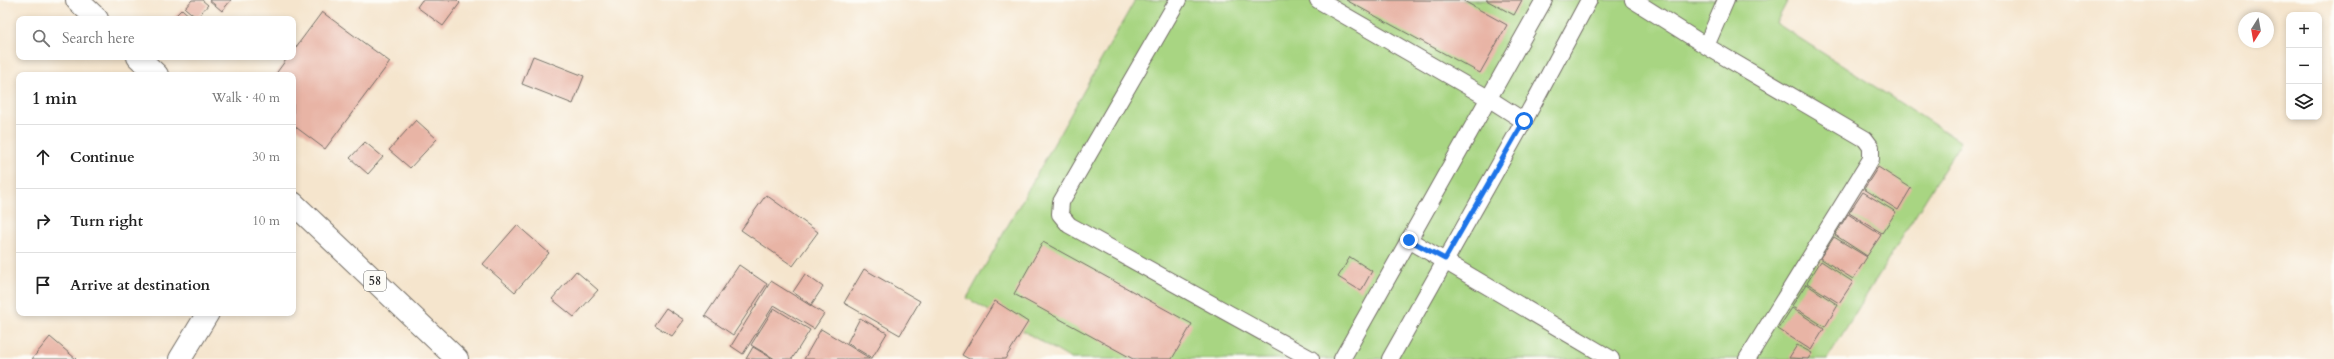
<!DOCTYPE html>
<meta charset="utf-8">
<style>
:root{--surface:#fff;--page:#f2f2f2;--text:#222;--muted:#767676;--line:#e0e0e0}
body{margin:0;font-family:Cardo,serif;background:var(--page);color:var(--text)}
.controls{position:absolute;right:12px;top:12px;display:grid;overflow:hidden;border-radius:8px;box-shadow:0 2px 6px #0003}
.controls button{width:36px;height:36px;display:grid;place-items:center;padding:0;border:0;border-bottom:1px solid var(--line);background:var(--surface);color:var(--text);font:20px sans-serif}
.compass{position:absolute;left:2238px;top:12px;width:36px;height:36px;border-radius:50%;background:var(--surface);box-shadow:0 2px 6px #0003;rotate:191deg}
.stop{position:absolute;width:12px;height:12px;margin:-9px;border:3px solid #1a73e8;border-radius:50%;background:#fff}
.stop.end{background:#1a73e8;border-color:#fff;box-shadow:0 1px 4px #0008}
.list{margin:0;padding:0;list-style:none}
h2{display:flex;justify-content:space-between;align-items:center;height:52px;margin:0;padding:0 16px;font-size:17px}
h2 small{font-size:13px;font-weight:400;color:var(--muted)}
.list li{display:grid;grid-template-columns:26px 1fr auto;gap:12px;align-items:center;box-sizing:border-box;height:64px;padding:0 16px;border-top:1px solid var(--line)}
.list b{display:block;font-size:15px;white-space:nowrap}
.list em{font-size:13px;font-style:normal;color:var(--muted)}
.icon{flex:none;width:22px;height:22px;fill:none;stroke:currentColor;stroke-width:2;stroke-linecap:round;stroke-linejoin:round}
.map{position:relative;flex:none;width:2334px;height:359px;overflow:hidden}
.search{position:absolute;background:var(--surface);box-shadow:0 2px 6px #0003;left:16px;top:16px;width:280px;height:44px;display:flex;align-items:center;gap:10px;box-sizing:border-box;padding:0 14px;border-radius:8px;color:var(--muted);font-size:15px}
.panel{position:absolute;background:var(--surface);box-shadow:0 2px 6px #0003;left:16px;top:72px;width:280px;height:244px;border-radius:8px}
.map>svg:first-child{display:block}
.green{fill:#a8d582;stroke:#6a8056}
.building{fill:#e8b4a5}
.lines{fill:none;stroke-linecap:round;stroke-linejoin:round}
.lane-casing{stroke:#726c64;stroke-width:18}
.street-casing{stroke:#726c64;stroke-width:24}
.highway-casing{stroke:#726c64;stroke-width:24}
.lane{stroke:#fff;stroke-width:16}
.street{stroke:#fff;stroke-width:22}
.highway{stroke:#fff;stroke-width:22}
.route{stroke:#1a73e8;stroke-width:5}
.labels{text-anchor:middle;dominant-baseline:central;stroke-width:3;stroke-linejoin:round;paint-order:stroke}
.shield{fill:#fdfcf7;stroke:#6a6a68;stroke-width:1}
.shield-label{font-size:12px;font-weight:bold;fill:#2b2b2b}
</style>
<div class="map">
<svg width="2334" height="359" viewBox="0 0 2334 359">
<rect width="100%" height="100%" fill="#fdfcf7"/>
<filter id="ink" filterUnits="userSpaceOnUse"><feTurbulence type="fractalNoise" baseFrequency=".025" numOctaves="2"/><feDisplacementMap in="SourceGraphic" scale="8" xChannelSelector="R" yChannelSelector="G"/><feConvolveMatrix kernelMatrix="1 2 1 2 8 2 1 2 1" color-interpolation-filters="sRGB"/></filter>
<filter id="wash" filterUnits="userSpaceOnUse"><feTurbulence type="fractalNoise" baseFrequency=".012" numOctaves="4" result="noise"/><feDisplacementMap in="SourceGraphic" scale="16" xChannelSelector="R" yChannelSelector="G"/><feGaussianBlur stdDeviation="0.9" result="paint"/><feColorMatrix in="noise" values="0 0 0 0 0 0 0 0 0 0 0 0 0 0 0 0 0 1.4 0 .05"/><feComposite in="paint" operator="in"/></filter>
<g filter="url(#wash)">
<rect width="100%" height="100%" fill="#f5e5cd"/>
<path class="green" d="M 1135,0 L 1788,0 L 1776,23 L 1961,142 L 1827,359 L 1071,359 L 967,298 Z"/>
<g id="blocks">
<path class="building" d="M 192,0 L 202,0 L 208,5 L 197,18 L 185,8 Z
M 209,0 L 231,0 L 222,11 Z
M 422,0 L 457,0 L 460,3 L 443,26 L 417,7 Z
M 1346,0 L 1462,0 L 1507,25 L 1480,73 Z
M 1486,0 L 1522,0 L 1514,15 Z
M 182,9 L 193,19 L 172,19 Z
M 322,12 L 390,62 L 325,149 L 293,125 L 293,75 L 275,75 L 288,57 L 293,57 L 293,51 Z
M 533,56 L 584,76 L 573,104 L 522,84 Z
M 416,120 L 437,139 L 410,168 L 389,150 Z
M 365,142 L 383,157 L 368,174 L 350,158 Z
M 1878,167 L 1911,188 L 1898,210 L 1864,189 Z
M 1863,192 L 1896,212 L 1882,233 L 1849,213 Z
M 766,195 L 818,232 L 793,266 L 741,230 Z
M 1848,214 L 1881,235 L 1867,256 L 1835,235 Z
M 517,225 L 549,253 L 515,292 L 483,264 Z
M 1834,237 L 1867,257 L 1853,279 L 1820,258 Z
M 1043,242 L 1192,324 L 1172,359 L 1133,359 L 1014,294 Z
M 1350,257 L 1372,271 L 1361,291 L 1338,277 Z
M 1821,261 L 1853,282 L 1839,303 L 1807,283 Z
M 739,265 L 767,284 L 733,335 L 705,316 Z
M 864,269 L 920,301 L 900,335 L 844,303 Z
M 576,271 L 598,290 L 574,317 L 552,299 Z
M 805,274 L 823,287 L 811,305 L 793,292 Z
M 771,281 L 824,314 L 814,329 L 774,305 L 743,354 L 731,346 Z
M 1806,284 L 1838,305 L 1825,327 L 1792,306 Z
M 995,301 L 1028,322 L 1005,359 L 969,359 L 962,355 Z
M 666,308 L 684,320 L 672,336 L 654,325 Z
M 774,308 L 810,330 L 792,359 L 775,359 L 751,345 Z
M 1792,308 L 1824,329 L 1811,350 L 1778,329 Z
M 860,318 L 887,333 L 872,358 L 847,343 Z
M 821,329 L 871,359 L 804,359 Z
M 50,337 L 76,359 L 32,359 Z
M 1797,345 L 1812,353 L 1808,359 L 1789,358 Z
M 753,347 L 773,359 L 746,359 Z"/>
</g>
</g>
<g filter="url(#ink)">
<use href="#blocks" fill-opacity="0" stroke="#726c64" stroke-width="1"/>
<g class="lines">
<defs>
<path id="lane" d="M 1178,0 L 1061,202 L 1060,214 L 1069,225 L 1311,359
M 1318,0 L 1488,98 L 1524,121
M 1633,0 L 1706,46 L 1865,139 L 1871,147 L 1871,159 L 1747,359
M 1706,46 L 1726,0
M 1409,240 L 1611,359
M 1342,359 L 1544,0
M 1390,359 L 1524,121 L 1589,0"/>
<path id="street" d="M 180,359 L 208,313"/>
<path id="highway" d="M 77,0 L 97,19
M 138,57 L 157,75
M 293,203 L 457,359"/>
</defs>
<use href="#lane" class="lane-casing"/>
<use href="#street" class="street-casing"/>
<use href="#highway" class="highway-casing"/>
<use href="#lane" class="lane"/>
<use href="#street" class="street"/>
<use href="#highway" class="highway"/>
</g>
</g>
<g class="lines" filter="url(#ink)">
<path class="route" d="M 1409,240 L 1445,259 L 1524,121"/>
</g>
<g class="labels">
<rect class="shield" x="364" y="271" width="22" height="20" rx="3"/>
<g class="shield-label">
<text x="375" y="281">58</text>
</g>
</g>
</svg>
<div class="controls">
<button>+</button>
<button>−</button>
<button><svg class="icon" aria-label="layers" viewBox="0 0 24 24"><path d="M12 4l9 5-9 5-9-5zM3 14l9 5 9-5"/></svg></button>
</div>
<svg class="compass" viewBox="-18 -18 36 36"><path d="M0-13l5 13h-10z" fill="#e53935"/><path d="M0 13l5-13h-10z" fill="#767676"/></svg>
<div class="stop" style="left:1524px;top:121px"></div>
<div class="stop end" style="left:1409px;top:240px"></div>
<div class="search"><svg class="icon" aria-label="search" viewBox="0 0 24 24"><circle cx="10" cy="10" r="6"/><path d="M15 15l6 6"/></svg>Search here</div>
<section class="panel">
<h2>1 min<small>Walk · 40 m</small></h2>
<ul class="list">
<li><svg class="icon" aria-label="ahead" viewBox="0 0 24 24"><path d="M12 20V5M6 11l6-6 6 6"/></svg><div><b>Continue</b></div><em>30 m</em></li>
<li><svg class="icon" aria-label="right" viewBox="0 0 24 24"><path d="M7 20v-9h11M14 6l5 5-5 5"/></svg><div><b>Turn right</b></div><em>10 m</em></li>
<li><svg class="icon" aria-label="arrive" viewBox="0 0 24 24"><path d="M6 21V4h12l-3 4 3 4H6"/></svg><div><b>Arrive at destination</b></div></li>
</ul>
</section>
</div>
